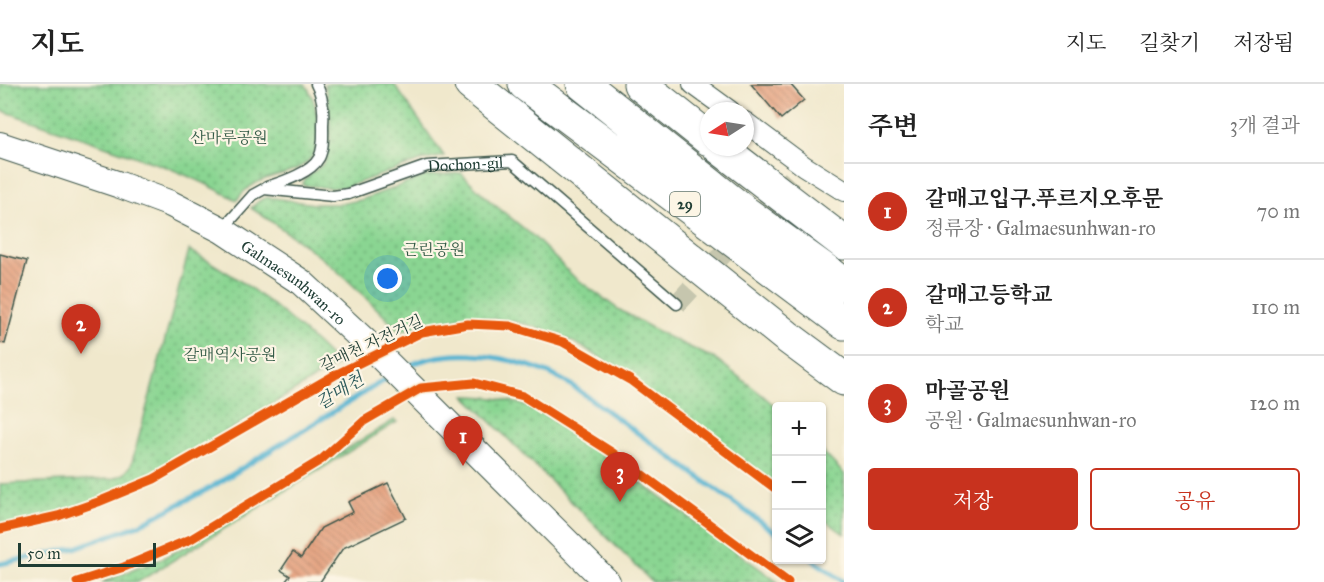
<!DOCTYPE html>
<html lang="ko">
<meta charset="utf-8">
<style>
:root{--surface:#fff;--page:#f6f6f6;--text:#222;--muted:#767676;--line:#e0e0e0;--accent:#c8321e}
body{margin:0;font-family:"IM FELL Great Primer","Noto Serif KR",serif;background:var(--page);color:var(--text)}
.controls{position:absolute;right:18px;bottom:18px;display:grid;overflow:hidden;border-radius:6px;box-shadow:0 2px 4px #0004}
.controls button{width:54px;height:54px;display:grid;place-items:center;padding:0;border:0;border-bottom:2px solid var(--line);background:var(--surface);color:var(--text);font:30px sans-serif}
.compass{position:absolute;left:700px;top:18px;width:54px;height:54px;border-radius:50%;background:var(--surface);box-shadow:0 2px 4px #0004;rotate:258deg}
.scale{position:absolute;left:18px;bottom:15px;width:138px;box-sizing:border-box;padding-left:6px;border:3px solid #1f3d34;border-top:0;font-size:16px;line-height:21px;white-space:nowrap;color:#1f3d34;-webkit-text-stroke:4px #fcf5e5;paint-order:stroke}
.you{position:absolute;left:388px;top:195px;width:21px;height:21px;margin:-15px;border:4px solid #fff;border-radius:50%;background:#1a73e8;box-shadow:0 0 0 9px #1a73e833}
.badge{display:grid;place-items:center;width:39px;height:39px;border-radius:50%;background:var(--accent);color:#fff;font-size:20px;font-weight:700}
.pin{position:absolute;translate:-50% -50px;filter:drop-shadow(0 2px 3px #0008)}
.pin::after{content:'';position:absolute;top:32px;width:21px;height:18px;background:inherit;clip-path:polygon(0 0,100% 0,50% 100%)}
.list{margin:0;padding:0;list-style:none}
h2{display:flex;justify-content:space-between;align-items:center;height:78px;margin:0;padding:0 24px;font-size:26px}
h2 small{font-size:20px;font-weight:400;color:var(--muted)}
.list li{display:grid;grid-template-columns:39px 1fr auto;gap:18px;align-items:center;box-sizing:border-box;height:96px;padding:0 24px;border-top:2px solid var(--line)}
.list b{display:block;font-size:22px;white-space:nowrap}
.list p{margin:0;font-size:20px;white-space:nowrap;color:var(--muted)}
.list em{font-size:20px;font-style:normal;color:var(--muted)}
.actions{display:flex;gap:12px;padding:18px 24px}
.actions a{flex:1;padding:14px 0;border:2px solid var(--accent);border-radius:6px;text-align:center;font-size:21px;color:var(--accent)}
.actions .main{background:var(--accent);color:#fff}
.icon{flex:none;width:33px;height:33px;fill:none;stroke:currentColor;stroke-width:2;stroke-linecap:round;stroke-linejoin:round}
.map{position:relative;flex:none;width:844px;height:498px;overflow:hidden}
header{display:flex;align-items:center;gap:36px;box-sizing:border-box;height:84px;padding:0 30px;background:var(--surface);border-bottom:2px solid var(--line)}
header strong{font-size:28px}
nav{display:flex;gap:33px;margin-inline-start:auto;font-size:21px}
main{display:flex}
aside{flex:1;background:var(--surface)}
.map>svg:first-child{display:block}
.green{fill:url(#green-dots);stroke:#548963;stroke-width:1.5}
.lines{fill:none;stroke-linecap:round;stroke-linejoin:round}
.stream{stroke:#53b3d1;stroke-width:5}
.building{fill:url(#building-back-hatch)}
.minor-tunnel{stroke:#c6c6ae;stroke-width:20;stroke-dasharray:20 10;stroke-linecap:butt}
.service-casing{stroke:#3e574b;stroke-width:13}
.minor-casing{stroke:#3e574b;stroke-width:22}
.tertiary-casing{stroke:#3e574b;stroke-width:28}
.motorway-casing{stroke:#3e574b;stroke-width:35}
.service{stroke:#fff;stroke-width:10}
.minor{stroke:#fff;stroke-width:20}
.tertiary{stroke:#fff;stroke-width:26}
.motorway{stroke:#fff;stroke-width:33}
.cycleway-casing{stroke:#fcf5e5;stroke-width:13}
.cycleway{stroke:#e8590c;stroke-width:9}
.labels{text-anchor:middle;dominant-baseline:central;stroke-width:4.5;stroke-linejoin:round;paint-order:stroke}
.shield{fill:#fcf5e5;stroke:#617469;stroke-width:1.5}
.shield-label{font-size:15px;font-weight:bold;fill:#1f3d34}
.park-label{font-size:16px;fill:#345b47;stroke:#fcf5e5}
.street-label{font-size:16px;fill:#1f3d34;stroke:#fcf5e5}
.water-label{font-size:18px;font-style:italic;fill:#2c5a5b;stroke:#fcf5e5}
</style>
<header>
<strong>지도</strong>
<nav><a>지도</a><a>길찾기</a><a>저장됨</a></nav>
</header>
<main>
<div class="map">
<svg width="844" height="498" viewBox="0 0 844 498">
<defs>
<pattern id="green-dots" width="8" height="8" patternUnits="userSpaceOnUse" patternTransform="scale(1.5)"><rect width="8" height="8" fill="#8ad592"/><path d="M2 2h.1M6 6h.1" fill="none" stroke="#70ae78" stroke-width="1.8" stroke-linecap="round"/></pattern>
<pattern id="building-back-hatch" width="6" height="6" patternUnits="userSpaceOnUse" patternTransform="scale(1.5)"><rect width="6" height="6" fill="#e1936d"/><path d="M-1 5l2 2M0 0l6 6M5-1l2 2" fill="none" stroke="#b6795a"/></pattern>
</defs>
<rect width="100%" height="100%" fill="#fcf5e5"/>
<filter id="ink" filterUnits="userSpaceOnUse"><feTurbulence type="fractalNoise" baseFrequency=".0167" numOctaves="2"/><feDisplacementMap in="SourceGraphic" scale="12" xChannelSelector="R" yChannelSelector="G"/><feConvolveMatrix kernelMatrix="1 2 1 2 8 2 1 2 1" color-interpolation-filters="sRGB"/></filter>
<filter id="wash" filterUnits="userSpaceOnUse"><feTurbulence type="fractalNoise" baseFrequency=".008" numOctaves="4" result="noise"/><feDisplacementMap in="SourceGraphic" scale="24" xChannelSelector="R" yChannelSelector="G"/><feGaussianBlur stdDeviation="1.35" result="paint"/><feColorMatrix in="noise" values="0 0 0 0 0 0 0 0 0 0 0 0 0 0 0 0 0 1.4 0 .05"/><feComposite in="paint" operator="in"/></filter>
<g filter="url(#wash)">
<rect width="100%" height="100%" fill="#f0e8cc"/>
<path class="green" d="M 0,0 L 305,0 C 314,12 316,25 318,40 C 323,105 262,77 237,116 L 204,99 L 169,84 L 0,26 Z
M 324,0 L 394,0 L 444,72 L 420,77 L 346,103 L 330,104 L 302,101 C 305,90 319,87 325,77 C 333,60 331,17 324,0 Z
M 461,89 L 490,117 L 533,152 L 573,192 L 618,225 L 666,252 L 717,276 L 761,310 L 776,323 L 776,401 C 737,373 698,344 658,316 C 635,299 613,280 588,266 C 527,230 466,226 399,247 C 380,228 362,209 342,191 C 314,166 283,145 251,124 L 259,117 L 267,113 L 314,120 L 339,120 L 361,116 L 426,92 Z
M 189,166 C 248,198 290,232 338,280 C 300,303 263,326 225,349 C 193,369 161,390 126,405 C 86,424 43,436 0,444 L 0,400 L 112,395 L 124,390 L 131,382 Z
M 465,312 C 499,311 529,320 557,338 L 778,498 L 652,498 Z
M 394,336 L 397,338 L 138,498 L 102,498 L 159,476 L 193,459 Z
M 822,367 L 844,390 L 844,450 L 822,434 Z"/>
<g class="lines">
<path class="stream" d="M 402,285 C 444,262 498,270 541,286 C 553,290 564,297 574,303 L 776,449
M 813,476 L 844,498
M 0,480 L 75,464 L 139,441 L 210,404 L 391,292"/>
</g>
<g id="blocks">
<path class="building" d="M 751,0 L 790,0 L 804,16 L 781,35 Z
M 0,170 L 27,177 L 5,260 L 0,259 Z
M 388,399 L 406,434 L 343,464 L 320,498 L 285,498 L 290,492 L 281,486 L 293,468 L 301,474 L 321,444 L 353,428 L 348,418 Z"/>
</g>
</g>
<g filter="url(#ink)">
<use href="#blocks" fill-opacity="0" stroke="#3e574b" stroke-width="1.5"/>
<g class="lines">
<path class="minor-tunnel" d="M 677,220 L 804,82"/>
<defs>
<g id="service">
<path d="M 267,103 C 282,98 311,89 319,74 C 324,64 323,51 323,41 C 324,28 323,12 316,0"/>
<path id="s1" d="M 222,146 L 253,111 L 264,105 L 333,112 L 348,110 L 427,82 L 512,77 L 677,220"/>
</g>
<path id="minor" d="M 693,0 L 730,27
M 745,38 L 804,82 L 844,107"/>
<g id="tertiary">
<path id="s2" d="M 0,61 L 120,101 L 171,120 L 222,146 L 301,198 L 370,262 L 607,498"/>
</g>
<path id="motorway" d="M 471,0 L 786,252 L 844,295
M 525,0 L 844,239
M 583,0 L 744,128 L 844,200
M 640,0 L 709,55
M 719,63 L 844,159"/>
</defs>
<use href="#service" class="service-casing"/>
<use href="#minor" class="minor-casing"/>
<use href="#tertiary" class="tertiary-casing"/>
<use href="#motorway" class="motorway-casing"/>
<use href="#service" class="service"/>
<use href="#minor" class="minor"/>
<use href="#tertiary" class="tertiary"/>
<use href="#motorway" class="motorway"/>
<defs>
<path id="cycleway" d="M 0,445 L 58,432 L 98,418 L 154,395 L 335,291 L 422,248 L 468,240 L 510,242 L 563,258 L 630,296 L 776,405
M 77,498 L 124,483 L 191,455 L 321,376 L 364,337 L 421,304 L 474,299 L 523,312 L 613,369 L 788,498"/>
</defs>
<use href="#cycleway" class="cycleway-casing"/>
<use href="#cycleway" class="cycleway"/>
</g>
</g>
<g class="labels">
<rect class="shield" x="670" y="108" width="30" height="24" rx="4.5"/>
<g class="shield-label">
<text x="685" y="120">29</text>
</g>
<g class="park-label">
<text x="229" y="53">산마루공원</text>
<text x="434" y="165">근린공원</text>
<text x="230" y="270">갈매역사공원</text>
</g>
<g class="street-label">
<text stroke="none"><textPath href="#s1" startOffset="266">Dochon-gil</textPath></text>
<text stroke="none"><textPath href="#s2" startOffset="327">Galmaesunhwan-ro</textPath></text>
<text transform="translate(371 259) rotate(-25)">갈매천 자전거길</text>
</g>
<g class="water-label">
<text transform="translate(340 307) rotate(-32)">갈매천</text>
</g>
</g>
</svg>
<div class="controls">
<button>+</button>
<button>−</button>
<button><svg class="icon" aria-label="layers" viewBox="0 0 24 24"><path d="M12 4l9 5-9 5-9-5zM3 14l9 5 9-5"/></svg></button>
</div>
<svg class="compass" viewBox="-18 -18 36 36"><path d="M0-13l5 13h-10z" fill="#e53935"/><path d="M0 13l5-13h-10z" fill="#767676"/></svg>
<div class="scale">50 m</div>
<div class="you"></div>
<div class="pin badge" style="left:463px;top:382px">1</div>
<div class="pin badge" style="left:81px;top:270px">2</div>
<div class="pin badge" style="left:620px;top:418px">3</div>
</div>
<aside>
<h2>주변<small>3개 결과</small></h2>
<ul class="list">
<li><span class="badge">1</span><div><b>갈매고입구.푸르지오후문</b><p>정류장 · Galmaesunhwan-ro</p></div><em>70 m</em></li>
<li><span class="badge">2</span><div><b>갈매고등학교</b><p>학교</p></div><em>110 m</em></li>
<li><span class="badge">3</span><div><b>마골공원</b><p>공원 · Galmaesunhwan-ro</p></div><em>120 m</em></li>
</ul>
<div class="actions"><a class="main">저장</a><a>공유</a></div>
</aside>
</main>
